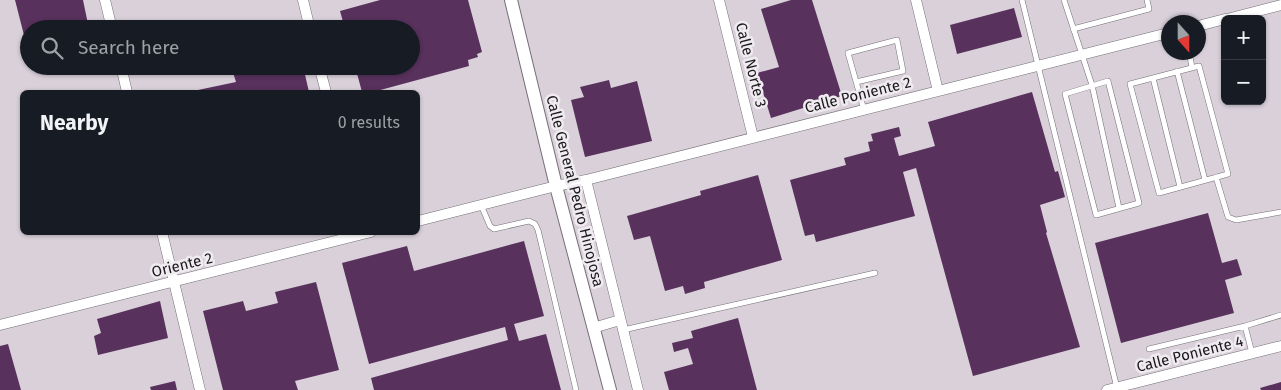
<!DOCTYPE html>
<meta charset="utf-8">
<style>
:root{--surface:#171b24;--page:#20242c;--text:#f1f3f6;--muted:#9ea1a6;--line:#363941}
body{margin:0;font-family:"Fira Sans",sans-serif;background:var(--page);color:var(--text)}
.controls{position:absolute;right:15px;top:15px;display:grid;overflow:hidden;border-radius:8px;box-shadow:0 1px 4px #0004}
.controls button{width:45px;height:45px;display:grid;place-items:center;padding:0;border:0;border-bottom:1px solid var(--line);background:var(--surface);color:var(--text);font:25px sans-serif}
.compass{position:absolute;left:1161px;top:15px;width:45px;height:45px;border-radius:50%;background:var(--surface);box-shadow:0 1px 4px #0004;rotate:159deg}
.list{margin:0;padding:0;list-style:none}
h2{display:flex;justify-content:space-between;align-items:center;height:65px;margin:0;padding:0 20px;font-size:21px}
h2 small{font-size:16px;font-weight:400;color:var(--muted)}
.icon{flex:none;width:28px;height:28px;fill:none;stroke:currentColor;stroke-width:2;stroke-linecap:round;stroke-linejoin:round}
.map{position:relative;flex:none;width:1281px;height:390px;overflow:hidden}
.search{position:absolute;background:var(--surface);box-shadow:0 1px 4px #0004;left:20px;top:20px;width:400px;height:55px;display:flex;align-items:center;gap:12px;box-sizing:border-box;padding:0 18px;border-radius:28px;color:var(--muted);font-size:19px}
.panel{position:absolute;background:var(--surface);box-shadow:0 1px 4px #0004;left:20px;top:90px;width:400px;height:145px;border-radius:8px}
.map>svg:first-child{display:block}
.built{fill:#d9d0da;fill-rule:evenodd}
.building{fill:#58315d}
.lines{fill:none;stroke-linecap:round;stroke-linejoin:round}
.service-casing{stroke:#747074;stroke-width:6}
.minor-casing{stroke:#747074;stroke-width:11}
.tertiary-casing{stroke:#747074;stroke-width:14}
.service{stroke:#fff;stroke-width:5}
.minor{stroke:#fff;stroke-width:10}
.tertiary{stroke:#fff;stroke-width:12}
.labels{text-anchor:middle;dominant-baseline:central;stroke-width:5;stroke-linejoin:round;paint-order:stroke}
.street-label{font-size:15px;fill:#1b191b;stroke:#efebf0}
</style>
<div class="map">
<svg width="1281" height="390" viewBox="0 0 1281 390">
<rect width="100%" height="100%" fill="#e2dee2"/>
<path class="built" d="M 0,0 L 1281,0 L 1281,390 L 0,390 ZM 1225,19 L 1262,19 L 1262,101 L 1225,101 ZM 1168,22 L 1198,22 L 1198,52 L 1168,52 ZM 29,29 L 411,29 L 411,66 L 29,66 ZM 22,92 L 418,92 L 418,232 L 22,232 Z"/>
<path class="building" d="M 15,0 L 83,0 L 89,29 L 29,29 L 29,42 L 26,43 Z
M 380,0 L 468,0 L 482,52 L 477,54 L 478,57 L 468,60 L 469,66 L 373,92 L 362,92 L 355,66 L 411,66 L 411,29 L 345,29 L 340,11 Z
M 791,0 L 812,0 L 842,96 L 771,118 L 757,73 L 779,67 L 761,9 Z
M 1014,8 L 1022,37 L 957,54 L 950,25 Z
M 231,66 L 280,66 L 280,71 L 303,66 L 309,92 L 198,92 L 198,90 L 236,82 Z
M 609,80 L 611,88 L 637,81 L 652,141 L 585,157 L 571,100 L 584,97 L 580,87 Z
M 1032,92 L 1055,172 L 1058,171 L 1065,197 L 1040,205 L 1047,232 L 1046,233 L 1080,347 L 973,376 L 916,168 L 903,172 L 915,216 L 816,242 L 814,234 L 805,236 L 790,180 L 846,165 L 844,158 L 870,151 L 868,142 L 873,141 L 871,134 L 899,127 L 901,136 L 894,138 L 899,156 L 935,146 L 928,122 Z
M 758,175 L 782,260 L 704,282 L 705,288 L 685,294 L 683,286 L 665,291 L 650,236 L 634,240 L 627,216 L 701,195 L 700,191 Z
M 1208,213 L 1222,263 L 1237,259 L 1242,275 L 1225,280 L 1234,313 L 1121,343 L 1095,243 Z
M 524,241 L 544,316 L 514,324 L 519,341 L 546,334 L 561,390 L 374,390 L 371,378 L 508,340 L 505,327 L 369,364 L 342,263 L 407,246 L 414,271 Z
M 316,282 L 339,370 L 295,381 L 298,390 L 223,390 L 203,311 L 243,301 L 246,311 L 278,303 L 275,292 Z
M 160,301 L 168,338 L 98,355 L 94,336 L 101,333 L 97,319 Z
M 738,318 L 757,390 L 669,390 L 664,372 L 693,364 L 688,348 L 674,352 L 672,343 L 693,338 L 691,331 Z
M 8,344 L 21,390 L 0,390 L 0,346 Z
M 175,381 L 177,390 L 151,390 L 150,387 Z
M 1281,382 L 1281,390 L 1261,390 L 1260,388 Z"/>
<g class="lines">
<defs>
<path id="service" d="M 1022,0 L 1117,388
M 1064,0 L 1092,85 L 1119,208
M 1073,29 L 1149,9 L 1147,0
M 1189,52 L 1192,67
M 1199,66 L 1228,174 L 1159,193 L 1130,84 Z
M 1177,71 L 1205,180
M 1153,78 L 1180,187
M 1108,81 L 1139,203 L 1096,215 L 1065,94 Z
M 856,82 L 903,71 L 897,40 L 848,53 L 864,110
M 1216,177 L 1228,217 L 1236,220 L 1281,212
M 481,205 L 490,226 L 494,229 L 529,221 L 535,224 L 538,230 L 576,390
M 1245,326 L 1252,353
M 623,330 L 875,273
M 1149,349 L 1245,326 L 1281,315"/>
<path id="minor" d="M 105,0 L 112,29
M 303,0 L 310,29
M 719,0 L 753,137
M 916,0 L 938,91
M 1227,19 L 1281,5
M 1198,26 L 1225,19
M 121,66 L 127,92
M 319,66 L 326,92
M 586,180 L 638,390
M 418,221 L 556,186 L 586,180 L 1168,33
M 162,232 L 200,390
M 0,325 L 371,232
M 593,328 L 620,320
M 1107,390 L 1281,346"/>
<path id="tertiary" d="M 511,0 L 556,186 L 610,390"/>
</defs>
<use href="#service" class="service-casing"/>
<use href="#minor" class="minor-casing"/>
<use href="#tertiary" class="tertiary-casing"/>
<use href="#service" class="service"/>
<use href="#minor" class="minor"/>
<use href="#tertiary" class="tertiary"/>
</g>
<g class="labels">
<g class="street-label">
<text transform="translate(751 65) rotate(76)">Calle Norte 3</text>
<text transform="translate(858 95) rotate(-14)">Calle Poniente 2</text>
<text transform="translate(575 191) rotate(76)">Calle General Pedro Hinojosa</text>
<text transform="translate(182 265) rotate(-14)">Oriente 2</text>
<text transform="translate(1190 354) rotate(-14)">Calle Poniente 4</text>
</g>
</g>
</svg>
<div class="controls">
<button>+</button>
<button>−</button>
</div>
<svg class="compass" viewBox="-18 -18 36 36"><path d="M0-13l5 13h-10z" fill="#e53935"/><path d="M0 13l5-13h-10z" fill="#9ea1a6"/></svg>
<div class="search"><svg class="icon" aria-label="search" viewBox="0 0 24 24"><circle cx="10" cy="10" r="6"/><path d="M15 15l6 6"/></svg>Search here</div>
<section class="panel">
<h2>Nearby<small>0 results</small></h2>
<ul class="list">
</ul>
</section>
</div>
